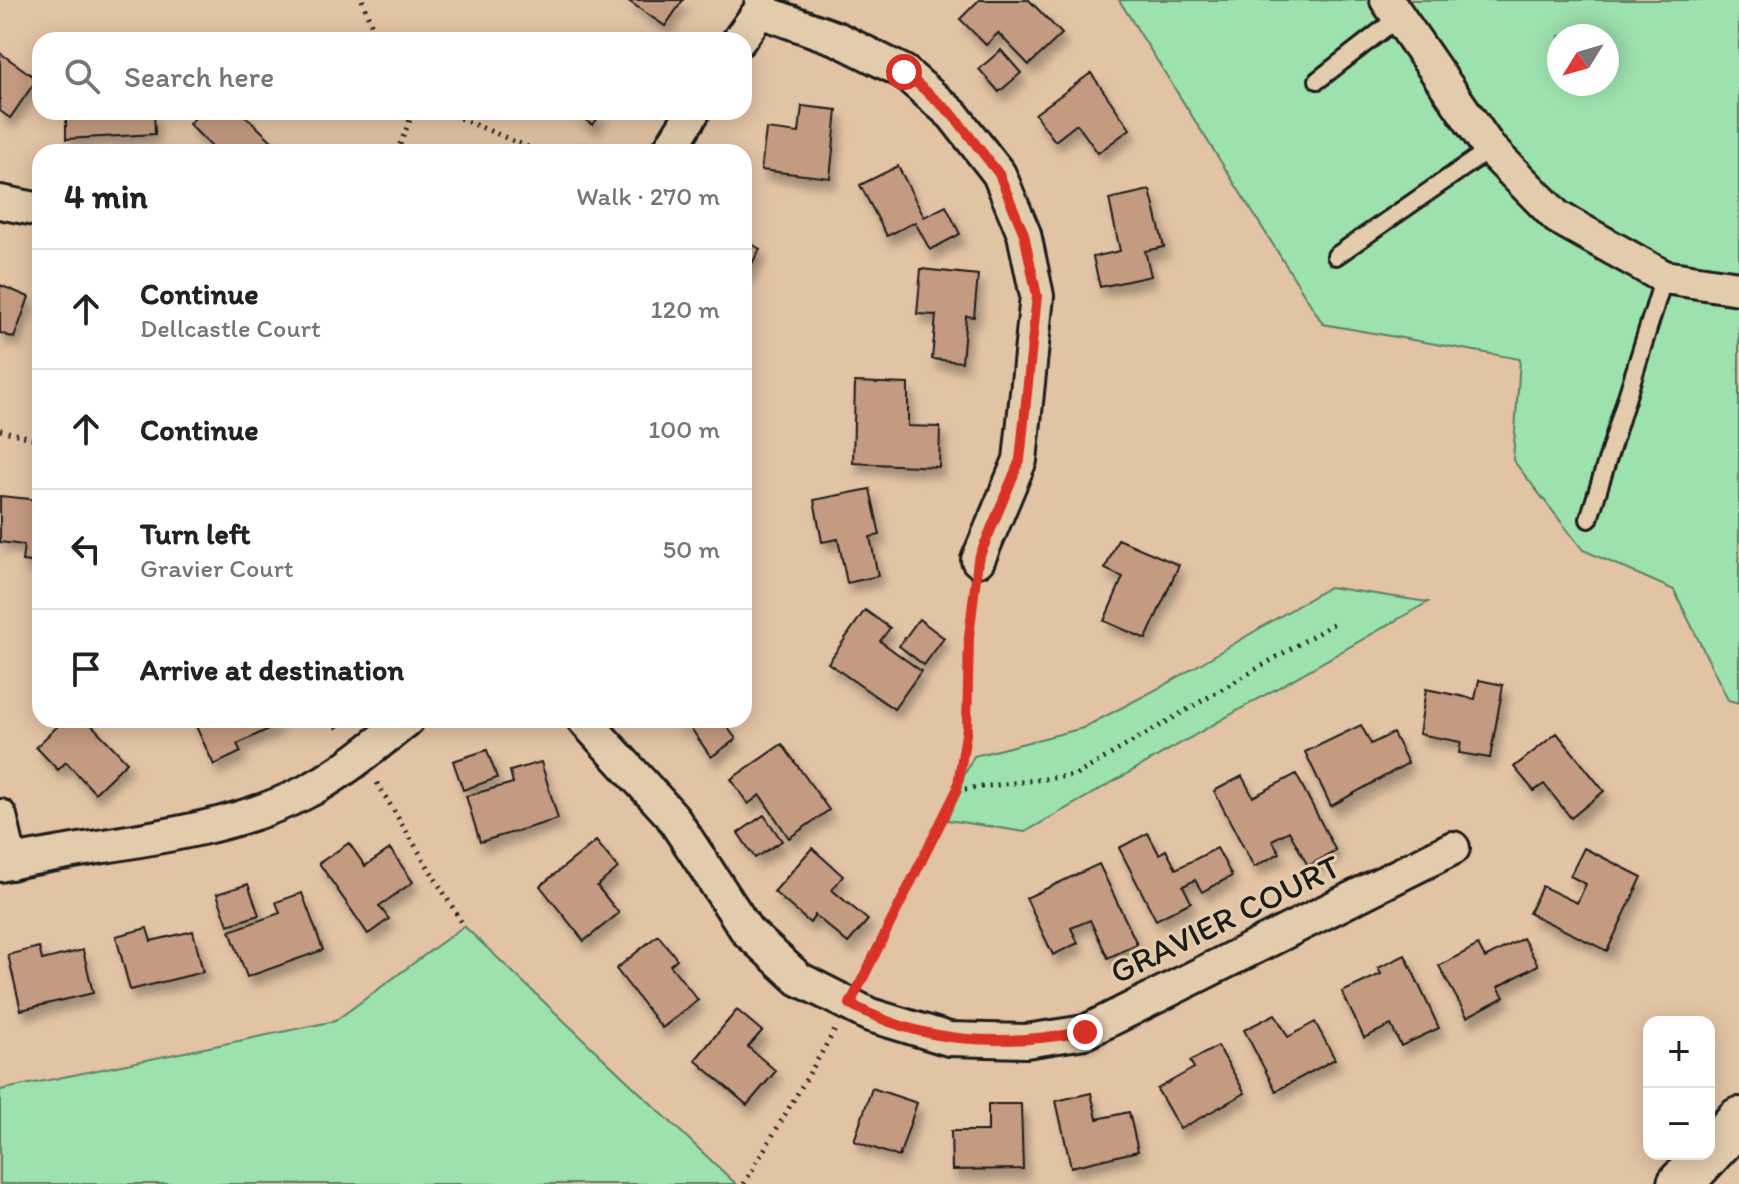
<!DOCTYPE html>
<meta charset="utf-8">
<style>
:root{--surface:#fff;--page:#f2f2f2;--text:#222;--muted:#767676;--line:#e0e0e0}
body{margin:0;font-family:Itim,sans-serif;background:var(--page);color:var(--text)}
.controls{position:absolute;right:24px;bottom:24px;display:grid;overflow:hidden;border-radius:16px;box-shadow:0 4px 20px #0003}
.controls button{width:72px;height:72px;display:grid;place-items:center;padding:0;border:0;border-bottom:2px solid var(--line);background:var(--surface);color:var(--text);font:40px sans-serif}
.compass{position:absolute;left:1547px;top:24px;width:72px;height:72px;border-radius:50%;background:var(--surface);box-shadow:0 4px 20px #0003;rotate:233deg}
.stop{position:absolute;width:24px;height:24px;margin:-18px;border:6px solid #d93025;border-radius:50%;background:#fff}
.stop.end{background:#d93025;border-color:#fff;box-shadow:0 2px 8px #0008}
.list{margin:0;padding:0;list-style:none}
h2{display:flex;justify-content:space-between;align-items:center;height:104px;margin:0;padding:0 32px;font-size:34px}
h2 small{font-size:26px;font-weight:400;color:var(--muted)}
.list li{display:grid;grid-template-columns:52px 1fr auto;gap:24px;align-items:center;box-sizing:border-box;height:120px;padding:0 32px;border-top:2px solid var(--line)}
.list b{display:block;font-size:30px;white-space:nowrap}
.list p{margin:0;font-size:26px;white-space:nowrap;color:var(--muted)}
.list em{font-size:26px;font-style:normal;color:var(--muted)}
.icon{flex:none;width:44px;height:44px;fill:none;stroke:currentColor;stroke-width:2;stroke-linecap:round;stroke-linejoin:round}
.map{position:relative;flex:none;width:1739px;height:1184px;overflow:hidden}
.search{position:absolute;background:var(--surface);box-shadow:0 4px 20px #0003;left:32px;top:32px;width:720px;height:88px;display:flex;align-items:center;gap:20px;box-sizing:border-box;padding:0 28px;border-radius:24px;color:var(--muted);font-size:30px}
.panel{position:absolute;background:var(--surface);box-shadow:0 4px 20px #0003;left:32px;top:144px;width:720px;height:584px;border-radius:24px}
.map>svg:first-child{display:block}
.green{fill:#9de1ae;stroke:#5c7e65;stroke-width:2;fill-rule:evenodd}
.building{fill:#c49a80;stroke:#1c1c1c;stroke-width:2;filter:url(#shadow)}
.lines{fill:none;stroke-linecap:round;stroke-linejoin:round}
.lane-casing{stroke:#1c1c1c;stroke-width:22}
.street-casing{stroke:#1c1c1c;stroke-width:38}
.secondary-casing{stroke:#1c1c1c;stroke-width:50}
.path{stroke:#1c1c1c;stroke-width:5;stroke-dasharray:2 6;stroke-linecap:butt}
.lane{stroke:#e3ccac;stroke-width:16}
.street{stroke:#e3ccac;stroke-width:32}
.secondary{stroke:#e3ccac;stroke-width:44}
.route{stroke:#d93025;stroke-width:10}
.labels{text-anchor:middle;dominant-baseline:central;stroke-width:6;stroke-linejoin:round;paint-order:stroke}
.street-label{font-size:34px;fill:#1c1c1c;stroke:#e3ccac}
</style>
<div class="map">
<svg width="1739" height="1184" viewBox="0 0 1739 1184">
<defs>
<filter id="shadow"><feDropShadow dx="5" dy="9" stdDeviation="4" flood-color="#0004"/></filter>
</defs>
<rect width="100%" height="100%" fill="#e2c3a4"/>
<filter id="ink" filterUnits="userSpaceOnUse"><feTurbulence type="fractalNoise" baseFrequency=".0125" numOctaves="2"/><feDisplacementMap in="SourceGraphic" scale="16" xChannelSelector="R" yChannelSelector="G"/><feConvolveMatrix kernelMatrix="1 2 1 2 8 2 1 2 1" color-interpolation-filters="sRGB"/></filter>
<g filter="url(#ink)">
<path class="green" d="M 1119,0 L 1739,0 L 1739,703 L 1728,700 L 1674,590 L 1583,550 L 1513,460 L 1520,359 L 1323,324 ZM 1559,36 L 1607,36 L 1607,84 L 1559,84 Z
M 1329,587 L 1428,602 L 1025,832 L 941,819 L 974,756 L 1083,728 L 1163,686 Z
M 464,926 L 736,1184 L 0,1184 L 0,1090 L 335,1021 Z"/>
<path class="building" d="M 627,0 L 683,0 L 665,26 Z
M 979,0 L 1029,0 L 1062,34 L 1029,65 L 998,33 L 986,45 L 960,19 Z
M 1001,50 L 1021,73 L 999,92 L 979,69 Z
M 0,53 L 37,79 L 10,118 L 0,111 Z
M 1091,73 L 1130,129 L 1098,153 L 1077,124 L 1055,141 L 1035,114 Z
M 802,106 L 837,110 L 830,178 L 761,170 L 766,129 L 799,133 Z
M 66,112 L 154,112 L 155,134 L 66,139 Z
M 201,112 L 241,112 L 274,143 L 265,152 L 217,152 L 189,124 Z
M 573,112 L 602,112 L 593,125 Z
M 898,166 L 924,217 L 946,206 L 960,234 L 930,250 L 915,222 L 887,236 L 860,185 Z
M 1150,190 L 1164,247 L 1145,251 L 1151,276 L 1100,287 L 1093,257 L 1120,251 L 1109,199 Z
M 744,239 L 760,249 L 744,278 Z
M 921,269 L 978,275 L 974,317 L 966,316 L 962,362 L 932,359 L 936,315 L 917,314 Z
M 0,285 L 29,297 L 14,338 L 0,333 Z
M 855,382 L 908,384 L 908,426 L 940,427 L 939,467 L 853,463 Z
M 870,489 L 880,535 L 870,537 L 878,576 L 847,583 L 838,539 L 822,542 L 814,500 Z
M 0,496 L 40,500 L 40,563 L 22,561 L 24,545 L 0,542 Z
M 1118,539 L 1179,565 L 1146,639 L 1104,621 L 1123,577 L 1105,569 Z
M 865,610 L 890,628 L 880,641 L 921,671 L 894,709 L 828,663 Z
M 919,619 L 944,638 L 924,665 L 899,646 Z
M 1479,680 L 1503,685 L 1490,758 L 1459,753 L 1461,742 L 1419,734 L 1426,689 L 1475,699 Z
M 64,720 L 87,720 L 127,762 L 95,793 L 66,762 L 58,770 L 36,747 Z
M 193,720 L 275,720 L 277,725 L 237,744 L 241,752 L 214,765 Z
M 675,720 L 722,720 L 736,739 L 711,757 L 686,721 L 679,725 Z
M 1361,725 L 1371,744 L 1393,733 L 1408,763 L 1331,806 L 1305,752 Z
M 1557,733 L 1604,791 L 1571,818 L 1544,784 L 1534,791 L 1514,767 Z
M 782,744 L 829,810 L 789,838 L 760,795 L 748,804 L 731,779 Z
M 487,750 L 497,778 L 463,790 L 453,761 Z
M 541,762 L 558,819 L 480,842 L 466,796 L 513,783 L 510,771 Z
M 1296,774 L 1336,851 L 1308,866 L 1289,831 L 1272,840 L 1280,853 L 1254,867 L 1214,791 L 1242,776 L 1253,797 Z
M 764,815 L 782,841 L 755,858 L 738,833 Z
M 1148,833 L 1159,854 L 1166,850 L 1176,869 L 1217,848 L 1232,876 L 1202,892 L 1195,880 L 1183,886 L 1191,902 L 1156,920 L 1119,848 Z
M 596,841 L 618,868 L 597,886 L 619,913 L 584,941 L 540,886 Z
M 349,843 L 365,866 L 390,849 L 413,882 L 379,906 L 389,919 L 368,934 L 319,863 Z
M 812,848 L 843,876 L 832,890 L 868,920 L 848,943 L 815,915 L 810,923 L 774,892 Z
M 1584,848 L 1642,877 L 1607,951 L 1529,913 L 1542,886 L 1577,903 L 1586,884 L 1570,876 Z
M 1099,864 L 1137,944 L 1108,958 L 1090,920 L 1071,928 L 1078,943 L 1053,955 L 1026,898 Z
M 248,884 L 259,915 L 228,925 L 217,894 Z
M 302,893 L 323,950 L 247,977 L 230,931 L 280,913 L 276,902 Z
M 147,928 L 151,941 L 193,931 L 203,972 L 130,990 L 116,936 Z
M 658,935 L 677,959 L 670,965 L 698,1000 L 662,1028 L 616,969 Z
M 1523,938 L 1538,965 L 1498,987 L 1504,997 L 1467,1017 L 1439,966 L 1478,945 L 1485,958 Z
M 39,947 L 42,960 L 83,950 L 93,993 L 21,1010 L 8,955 Z
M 1405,955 L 1439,1028 L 1401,1046 L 1391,1025 L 1364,1038 L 1342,992 L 1381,974 L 1378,968 Z
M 737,1010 L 762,1031 L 748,1047 L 776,1071 L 747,1105 L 695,1060 Z
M 1275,1014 L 1288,1037 L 1315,1022 L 1335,1059 L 1276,1091 L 1244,1030 Z
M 1218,1046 L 1245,1093 L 1180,1129 L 1157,1089 L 1194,1068 L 1190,1061 Z
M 872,1088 L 917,1103 L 899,1157 L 854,1141 Z
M 1091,1093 L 1097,1119 L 1129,1112 L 1138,1151 L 1071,1167 L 1056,1101 Z
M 988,1104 L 1021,1104 L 1023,1169 L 952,1170 L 951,1131 L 988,1131 Z"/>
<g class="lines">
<defs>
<path id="lane" d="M 1318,80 L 1399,17
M 1336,256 L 1490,149
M 1589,519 L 1664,277"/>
<path id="street" d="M 1387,0 L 1490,149 L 1557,217 L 1664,277 L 1739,288
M 760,11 L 838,39 L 904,72 L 953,115 L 999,174 L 1024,234 L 1037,296 L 1020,460 L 978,560
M 739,40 L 760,11 L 762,0
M 668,152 L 693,112
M 0,202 L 40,210
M 584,720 L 671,815 L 747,931 L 799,979 L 870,1015 L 949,1039 L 1026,1041 L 1085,1032 L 1453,848
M 0,816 L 11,863
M 0,865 C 100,842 209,839 302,794 C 341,775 374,746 407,720"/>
<path id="secondary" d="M 1709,1153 L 1739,1120
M 1680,1184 L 1708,1154"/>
</defs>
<use href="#lane" class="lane-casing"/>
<use href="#street" class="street-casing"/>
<use href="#secondary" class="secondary-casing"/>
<path class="path" d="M 362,0 L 377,40
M 445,112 L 540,152
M 397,152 L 413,112
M 0,430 L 40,440
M 332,720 L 341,732
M 377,783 L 464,926
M 957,790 L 1076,775 L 1333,624
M 861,978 L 957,790 L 967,728 L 969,637 L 975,589
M 744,1184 L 835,1030"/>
<use href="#lane" class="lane"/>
<use href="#street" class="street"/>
<use href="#secondary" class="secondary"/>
</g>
</g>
<g class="lines" filter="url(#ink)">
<path class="route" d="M 904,72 L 953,115 L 999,174 L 1024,234 L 1037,296 L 1020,460 L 978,560 L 969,637 L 967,728 L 957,790 L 850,1004 C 926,1045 1001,1046 1085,1032"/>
</g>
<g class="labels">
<g class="street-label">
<text transform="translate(1225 919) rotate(-26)">GRAVIER COURT</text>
</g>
</g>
</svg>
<div class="controls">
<button>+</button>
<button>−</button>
</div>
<svg class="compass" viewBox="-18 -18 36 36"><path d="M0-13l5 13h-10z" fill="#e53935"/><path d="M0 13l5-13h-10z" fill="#767676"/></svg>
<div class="stop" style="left:904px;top:72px"></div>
<div class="stop end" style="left:1085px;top:1032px"></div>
<div class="search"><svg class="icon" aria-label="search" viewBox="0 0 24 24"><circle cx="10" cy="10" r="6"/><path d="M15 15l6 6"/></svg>Search here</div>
<section class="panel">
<h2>4 min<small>Walk · 270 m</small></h2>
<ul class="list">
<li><svg class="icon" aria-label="ahead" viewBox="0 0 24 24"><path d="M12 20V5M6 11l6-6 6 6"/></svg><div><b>Continue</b><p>Dellcastle Court</p></div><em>120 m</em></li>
<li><svg class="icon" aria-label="ahead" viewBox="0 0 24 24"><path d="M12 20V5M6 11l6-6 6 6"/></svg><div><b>Continue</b></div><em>100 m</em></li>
<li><svg class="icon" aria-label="left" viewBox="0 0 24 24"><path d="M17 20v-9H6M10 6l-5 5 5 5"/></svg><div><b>Turn left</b><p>Gravier Court</p></div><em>50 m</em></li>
<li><svg class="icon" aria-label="arrive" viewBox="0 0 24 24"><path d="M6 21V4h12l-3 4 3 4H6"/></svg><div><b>Arrive at destination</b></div></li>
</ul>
</section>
</div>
